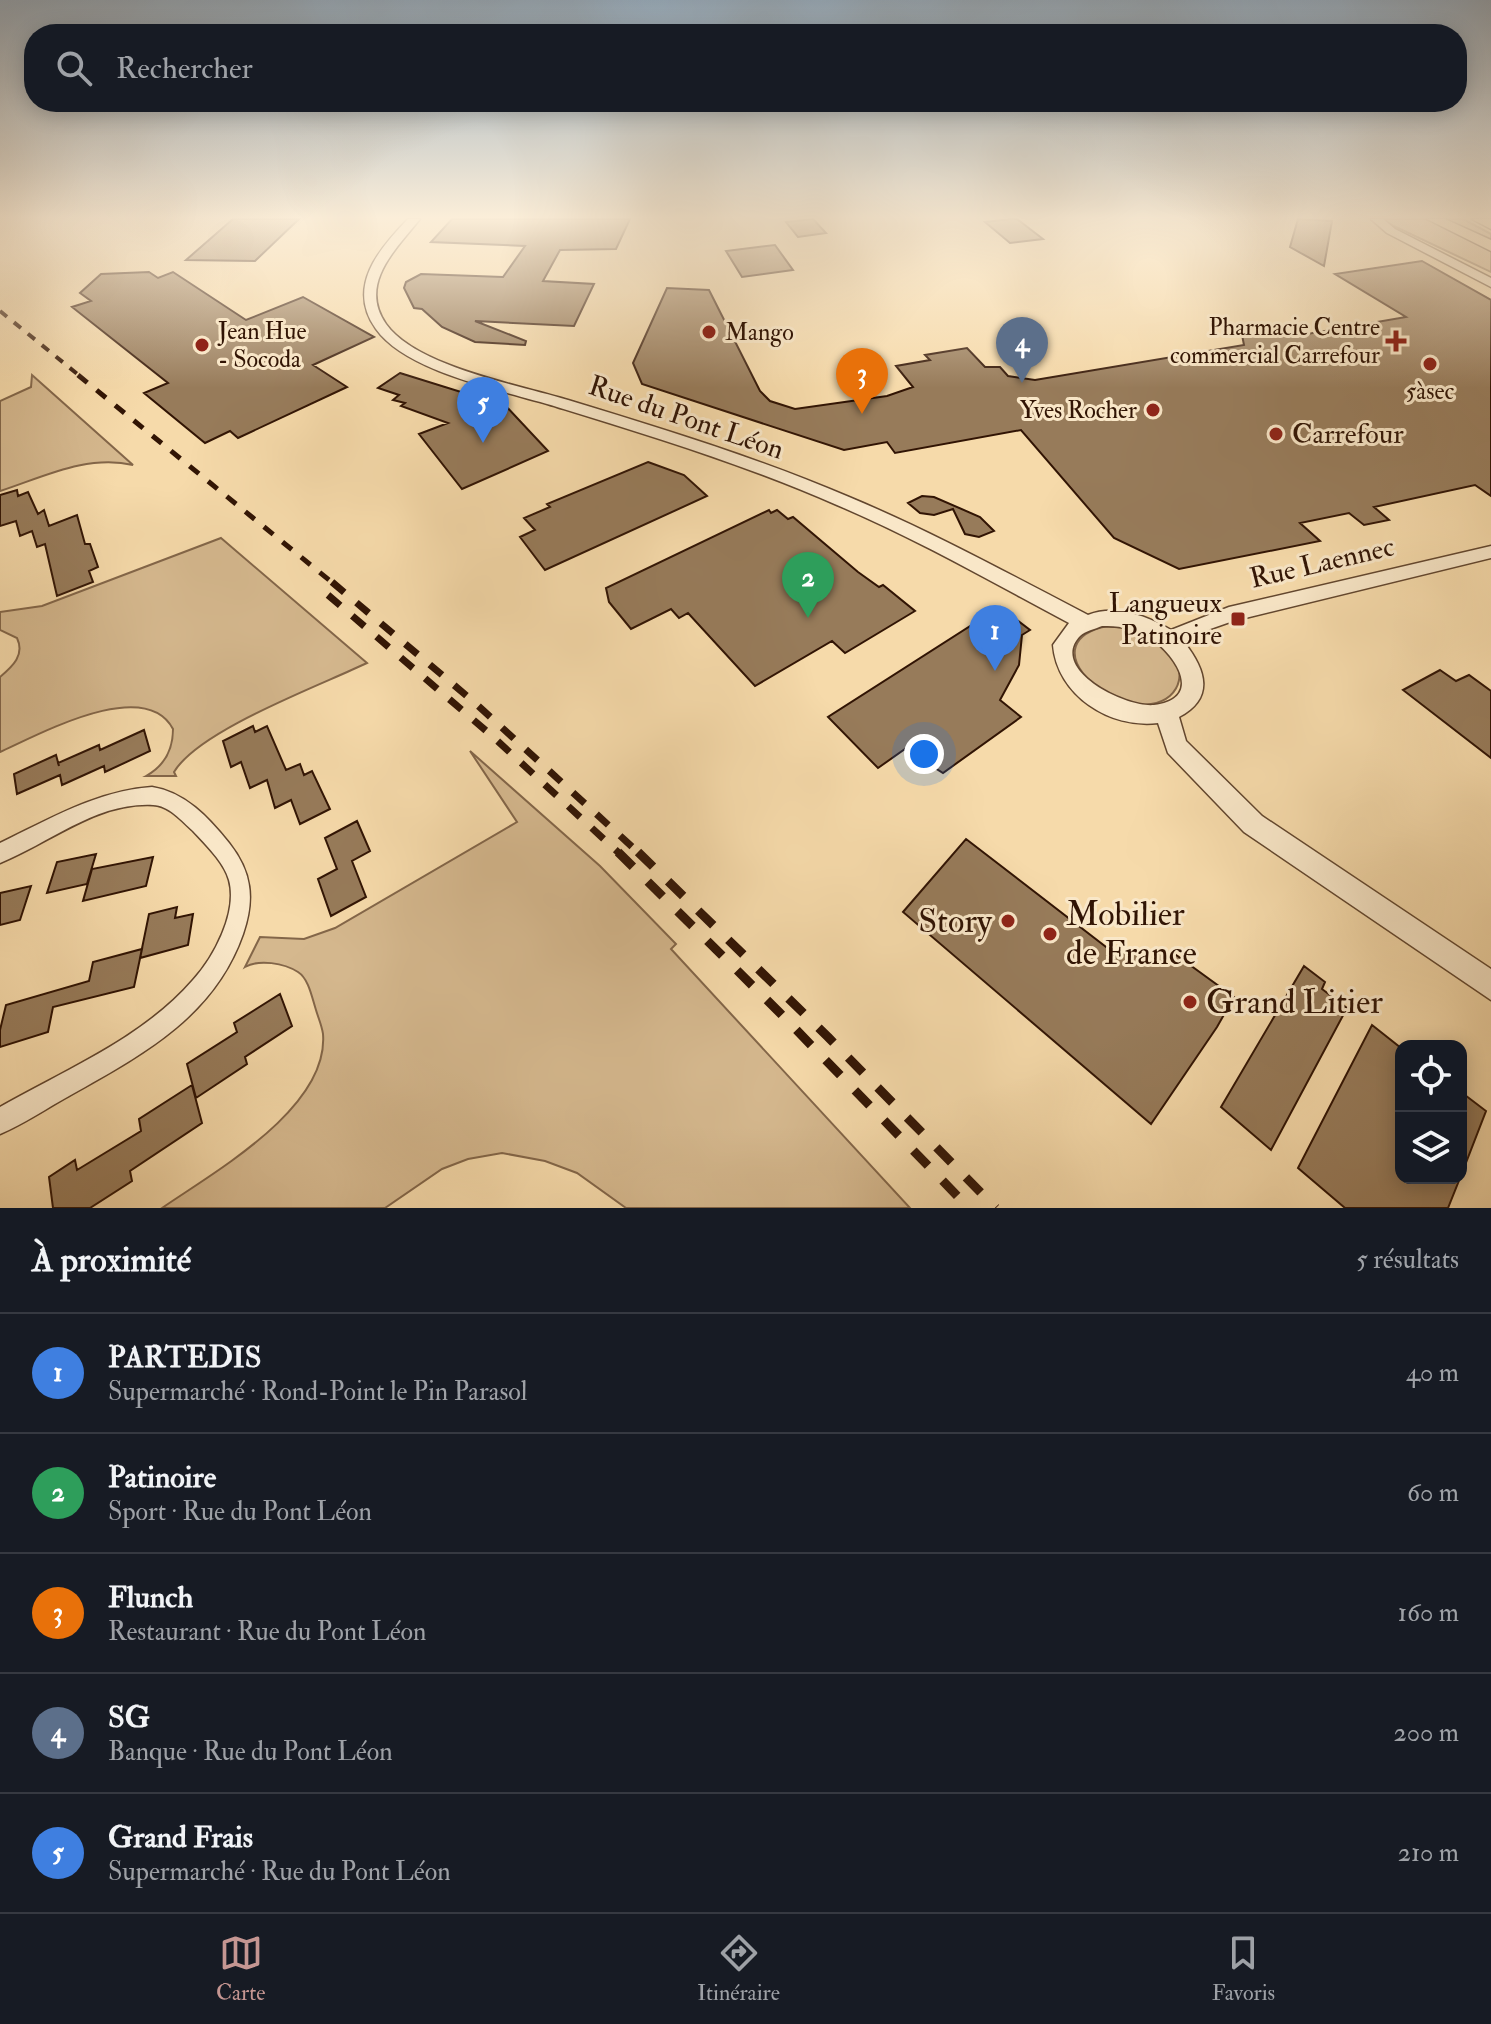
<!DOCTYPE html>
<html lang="fr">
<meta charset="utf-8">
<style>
:root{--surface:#171b24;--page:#20242c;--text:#f1f3f6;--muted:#9ea1a6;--line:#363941;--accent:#c59692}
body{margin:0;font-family:"IM FELL Double Pica",serif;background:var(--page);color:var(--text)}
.controls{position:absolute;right:24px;bottom:24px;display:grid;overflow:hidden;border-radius:16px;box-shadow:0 4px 20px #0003}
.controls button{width:72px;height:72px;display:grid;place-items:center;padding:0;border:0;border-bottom:2px solid var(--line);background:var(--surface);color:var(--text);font:40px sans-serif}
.you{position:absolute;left:924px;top:754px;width:28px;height:28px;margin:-20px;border:6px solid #fff;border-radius:50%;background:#1a73e8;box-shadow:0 0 0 12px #1a73e833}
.badge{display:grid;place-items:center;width:52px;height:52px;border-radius:50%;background:var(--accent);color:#fff;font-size:26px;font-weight:700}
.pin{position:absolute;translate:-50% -66px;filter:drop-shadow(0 2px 4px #0008)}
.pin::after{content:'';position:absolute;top:42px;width:28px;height:24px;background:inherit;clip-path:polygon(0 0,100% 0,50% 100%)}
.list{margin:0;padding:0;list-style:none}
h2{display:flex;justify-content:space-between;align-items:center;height:104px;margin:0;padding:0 32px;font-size:34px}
h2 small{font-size:26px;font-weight:400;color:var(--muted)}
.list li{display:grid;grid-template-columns:52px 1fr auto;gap:24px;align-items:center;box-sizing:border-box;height:120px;padding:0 32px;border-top:2px solid var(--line)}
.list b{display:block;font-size:30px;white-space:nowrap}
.list p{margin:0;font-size:26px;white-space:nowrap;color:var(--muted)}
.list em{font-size:26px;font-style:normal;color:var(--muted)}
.icon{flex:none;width:44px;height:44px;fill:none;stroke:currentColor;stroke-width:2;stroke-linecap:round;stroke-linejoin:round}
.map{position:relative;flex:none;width:1491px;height:1208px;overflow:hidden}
.search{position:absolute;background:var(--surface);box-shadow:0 4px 20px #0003;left:24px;right:24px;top:24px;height:88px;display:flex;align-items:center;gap:20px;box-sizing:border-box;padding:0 28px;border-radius:32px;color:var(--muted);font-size:30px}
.sheet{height:704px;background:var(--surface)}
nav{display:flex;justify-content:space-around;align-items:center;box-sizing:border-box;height:112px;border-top:2px solid var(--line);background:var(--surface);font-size:22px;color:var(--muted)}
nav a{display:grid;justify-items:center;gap:4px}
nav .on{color:var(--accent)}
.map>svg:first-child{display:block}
.green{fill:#d5b88e;stroke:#836649;stroke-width:2}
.building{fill:#977b5a;stroke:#311404;stroke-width:2}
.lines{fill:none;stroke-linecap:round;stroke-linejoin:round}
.minor-casing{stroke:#62462e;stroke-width:3}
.tertiary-casing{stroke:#62462e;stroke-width:3}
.trunk-casing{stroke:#311404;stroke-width:3}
.minor{fill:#f9e7c8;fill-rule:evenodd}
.tertiary{fill:#f9e7c8;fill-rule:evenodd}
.trunk{fill:#f6daaa;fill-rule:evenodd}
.rail-far3{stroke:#311404;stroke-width:4;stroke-dasharray:9 9;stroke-linecap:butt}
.rail-far2{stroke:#311404;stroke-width:5;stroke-dasharray:12 12;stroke-linecap:butt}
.rail-far1{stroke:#311404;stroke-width:7;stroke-dasharray:16 16;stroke-linecap:butt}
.rail{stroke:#311404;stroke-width:9;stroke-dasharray:21 21;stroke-linecap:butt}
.poi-dot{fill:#8f2418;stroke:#f9e7c8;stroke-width:3}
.labels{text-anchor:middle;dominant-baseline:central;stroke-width:6;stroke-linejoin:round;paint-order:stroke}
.far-poi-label{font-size:24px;fill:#311404;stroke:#f9e7c8;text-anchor:end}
.street-label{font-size:28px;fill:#311404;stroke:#f9e7c8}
.poi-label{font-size:28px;fill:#311404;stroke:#f9e7c8;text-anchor:start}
.near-poi-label{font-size:34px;fill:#311404;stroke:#f9e7c8;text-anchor:start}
</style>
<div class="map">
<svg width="1491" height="1208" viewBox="0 0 1491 1208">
<rect width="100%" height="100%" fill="#f6daaa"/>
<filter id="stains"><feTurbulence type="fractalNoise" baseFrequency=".0025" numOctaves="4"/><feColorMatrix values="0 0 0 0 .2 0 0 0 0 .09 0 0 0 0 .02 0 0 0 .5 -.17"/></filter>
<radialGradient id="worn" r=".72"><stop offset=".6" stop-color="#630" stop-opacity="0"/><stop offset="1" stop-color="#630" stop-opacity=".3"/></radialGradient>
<path class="green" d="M 1379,219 L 1463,219 L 1491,234 L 1491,272 Z
M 32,375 L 133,465 C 88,454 43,477 0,491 L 0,401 L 31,387 Z
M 221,538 L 367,663 C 319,686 199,730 174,772 L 176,776 L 146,776 C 164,766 173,750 173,729 C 145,676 40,734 0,752 L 0,677 C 13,666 25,655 17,638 L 0,630 L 0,612 L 42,606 Z
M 1107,626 C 1129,627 1146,633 1164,647 C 1189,666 1183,699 1151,704 C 1103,711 1033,642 1107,626 Z
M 470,751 L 600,866 L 676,944 L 671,949 L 910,1208 L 626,1208 L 577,1173 L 545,1161 L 502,1153 L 468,1159 L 442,1169 L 385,1208 L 162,1208 C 214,1172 329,1108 323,1034 C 322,1026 318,1017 316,1010 C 312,998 309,979 298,972 C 284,963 259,959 245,967 L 260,937 L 304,939 L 335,928 L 517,822 Z"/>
<path class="building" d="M 233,219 L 299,219 L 255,261 L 186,260 Z
M 452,219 L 630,219 L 616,249 L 560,250 L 543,281 L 594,284 L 574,326 L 475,321 L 526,341 L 525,345 L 475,342 L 442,327 L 422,309 L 414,308 L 404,288 L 406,282 L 421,274 L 503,277 L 525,246 L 431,242 Z
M 813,219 L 826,233 L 798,237 L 786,222 Z
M 1011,219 L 1017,219 L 1043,239 L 1010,243 L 985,222 Z
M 1298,219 L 1332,221 L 1324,266 L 1290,247 Z
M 775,245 L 793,270 L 742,277 L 726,251 Z
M 1422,261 L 1491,300 L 1491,496 L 1475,485 L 1374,507 L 1389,520 L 1364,525 L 1349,513 L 1300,523 L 1320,541 L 1179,569 L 1114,538 L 1021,430 L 895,453 L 887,442 L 844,450 L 642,384 L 633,363 L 667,288 L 709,290 L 760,391 L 770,401 L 795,409 L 887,396 L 913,387 L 896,366 L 930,360 L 925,355 L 967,348 L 985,367 L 1000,367 L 1008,376 L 1035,380 L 1244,345 L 1242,335 L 1284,332 L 1290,337 L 1406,317 L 1335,274 Z
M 149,272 L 158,278 L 173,272 L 246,320 L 303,297 L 374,337 L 313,365 L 347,387 L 238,438 L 230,431 L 205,443 L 144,393 L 168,383 L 72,307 L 91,301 L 80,293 L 101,274 Z
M 400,373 L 474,396 L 476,413 L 503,403 L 548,451 L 462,489 L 419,434 L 448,423 L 401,406 L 405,403 L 393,400 L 399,395 L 378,388 Z
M 648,462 L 684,475 L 707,496 L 545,570 L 520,537 L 535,530 L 524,518 L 550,507 L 547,504 Z
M 17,490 L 18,496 L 28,492 L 38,514 L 44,510 L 49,526 L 77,515 L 85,544 L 90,544 L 98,567 L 89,571 L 93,582 L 57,596 L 45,544 L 37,547 L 32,531 L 20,536 L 16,521 L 0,526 L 0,495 Z
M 922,496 L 934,497 L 980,517 L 994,531 L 979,537 L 965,534 L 953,509 L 934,515 L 920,513 L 908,503 Z
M 769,510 L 771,513 L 777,510 L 788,519 L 793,517 L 858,572 L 879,587 L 883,585 L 915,611 L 845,653 L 832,641 L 755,686 L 688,613 L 679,618 L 671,609 L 631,629 L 609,602 L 606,588 Z
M 1000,607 L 1030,630 L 1022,635 L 1019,665 L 1000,700 L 1021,717 L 943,773 L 905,749 L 878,768 L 828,717 Z
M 1440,670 L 1456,681 L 1469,675 L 1491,691 L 1491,758 L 1403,690 Z
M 253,726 L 255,732 L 267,726 L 286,770 L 300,764 L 304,775 L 312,771 L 330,809 L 300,824 L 291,800 L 275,808 L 267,780 L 250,788 L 241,762 L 231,767 L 223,741 Z
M 144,730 L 150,751 L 105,772 L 104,766 L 62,785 L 60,775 L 17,794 L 14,774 L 56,755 L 59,766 L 58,763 L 99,745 L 100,750 Z
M 357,821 L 370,851 L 352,861 L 366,897 L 331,916 L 318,879 L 337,869 L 325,838 Z
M 966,839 L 1110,950 L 1172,952 L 1234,997 L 1217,1027 L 1151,1124 L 903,912 Z
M 96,854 L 87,884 L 47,893 L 57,862 Z
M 153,857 L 146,886 L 83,901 L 92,869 Z
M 31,886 L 20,920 L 0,925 L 0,893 Z
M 177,907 L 175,918 L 193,914 L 188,945 L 140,958 L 149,914 Z
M 142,949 L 134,987 L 53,1007 L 48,1032 L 0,1047 L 0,1030 L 6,1005 L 89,981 L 93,962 Z
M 1304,966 L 1325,982 L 1322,989 L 1347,1008 L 1271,1150 L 1221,1107 Z
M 280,994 L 292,1026 L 245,1057 L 247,1064 L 196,1098 L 187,1064 L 237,1032 L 234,1023 Z
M 1372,1025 L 1401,1048 L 1401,1178 L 1460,1178 L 1448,1208 L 1345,1208 L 1298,1168 Z
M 192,1085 L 202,1123 L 130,1171 L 132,1181 L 90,1208 L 53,1208 L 49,1177 L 75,1160 L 77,1170 L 141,1131 L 139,1119 Z
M 1461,1092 L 1486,1111 L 1462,1173 L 1461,1172 Z"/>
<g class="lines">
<defs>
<path id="minor" d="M 152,787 C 185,792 209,818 229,843 C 252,872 255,899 243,934 C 214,1017 142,1055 69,1096 C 47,1108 24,1124 0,1134 L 0,1107 C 65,1070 143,1038 193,980 C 214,957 238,912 229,880 C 224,862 205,844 193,831 C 182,821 168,805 153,805 C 96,802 50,843 0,863 L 0,843 C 50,819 96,791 152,787 Z"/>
<path id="tertiary" d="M 408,219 L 420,219 C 396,249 358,284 386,324 C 417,367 519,385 568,400 C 663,429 758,458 849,497 C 931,531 1009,574 1088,615 C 1115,604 1148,616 1171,630 L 1229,607 L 1491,546 L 1491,558 L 1233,621 L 1193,635 L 1184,642 C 1206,670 1215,698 1179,717 L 1186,741 L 1262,816 L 1491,969 L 1491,1000 L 1244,832 L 1168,753 L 1158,723 C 1110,729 1057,695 1053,645 L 1069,623 C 992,582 917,539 837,505 C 746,465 651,436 557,407 C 506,391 407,373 376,329 C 346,287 379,249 408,219 ZM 1102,626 C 1117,626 1131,627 1144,634 C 1172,649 1208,698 1154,705 C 1125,708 1048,669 1080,636 C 1085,631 1095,629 1102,626 Z
M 1371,219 L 1383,219 L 1395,229 L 1491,278 L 1491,287 L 1387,233 Z"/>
<path id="trunk" d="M 1427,219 L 1445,219 L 1491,240 L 1491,251 Z
M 1472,219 L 1491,219 L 1491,229 Z"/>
</defs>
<use href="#minor" class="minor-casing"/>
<use href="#tertiary" class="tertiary-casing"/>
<use href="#trunk" class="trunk-casing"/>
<use href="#minor" class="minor"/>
<use href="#tertiary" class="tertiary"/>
<use href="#trunk" class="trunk"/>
<path class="rail-far3" d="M 0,311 L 81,377"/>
<path class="rail-far2" d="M 78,375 L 334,584"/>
<path class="rail-far1" d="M 332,582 L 474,702 L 640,854
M 328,595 L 491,735 L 620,854"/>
<path class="rail" d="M 618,852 L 780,1013 L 969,1208
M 638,852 L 828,1037 L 996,1208"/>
</g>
<linearGradient id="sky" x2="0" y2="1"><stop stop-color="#93a8b9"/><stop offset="0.56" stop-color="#fbeed9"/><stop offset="1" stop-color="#fbeed9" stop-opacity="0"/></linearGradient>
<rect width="1491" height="388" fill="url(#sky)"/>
<g class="poi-dot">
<circle cx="709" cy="332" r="8"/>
<path d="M1392 329h8v8h8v8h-8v8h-8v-8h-8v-8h8z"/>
<circle cx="202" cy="345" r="8"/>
<circle cx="1430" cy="364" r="8"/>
<circle cx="1153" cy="410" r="8"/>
<circle cx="1276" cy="434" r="8"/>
<rect x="1230" y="611" width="16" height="16" rx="4"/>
<circle cx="1008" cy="921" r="8"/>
<circle cx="1050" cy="934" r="8"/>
<circle cx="1190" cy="1002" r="8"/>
</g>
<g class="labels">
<g class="far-poi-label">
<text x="1380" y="327">Pharmacie Centre<tspan x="1380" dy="28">commercial Carrefour</tspan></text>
<text x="218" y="331" text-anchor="start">Jean Hue<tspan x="218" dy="28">- Socoda</tspan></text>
<text x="725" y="332" text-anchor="start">Mango</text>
<text x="1430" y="391" text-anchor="middle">5àsec</text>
<text x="1137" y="410">Yves Rocher</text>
</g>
<g class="street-label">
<text transform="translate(686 418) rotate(19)">Rue du Pont Léon</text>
<text transform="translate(1322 563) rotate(-13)">Rue Laennec</text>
</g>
<g class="poi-label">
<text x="1292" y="434">Carrefour</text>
<text x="1222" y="603" text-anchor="end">Langueux<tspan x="1222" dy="32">Patinoire</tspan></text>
</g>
<g class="near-poi-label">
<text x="1066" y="914">Mobilier<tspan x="1066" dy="39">de France</tspan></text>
<text x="992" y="921" text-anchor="end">Story</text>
<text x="1206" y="1002">Grand Litier</text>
</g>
</g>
<rect width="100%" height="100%" filter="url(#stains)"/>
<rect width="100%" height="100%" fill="url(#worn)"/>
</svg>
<div class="controls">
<button><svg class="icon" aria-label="locate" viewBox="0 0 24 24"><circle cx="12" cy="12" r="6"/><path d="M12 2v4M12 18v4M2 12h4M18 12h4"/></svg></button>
<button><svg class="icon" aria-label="layers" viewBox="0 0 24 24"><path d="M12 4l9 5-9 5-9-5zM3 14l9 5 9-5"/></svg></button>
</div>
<div class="you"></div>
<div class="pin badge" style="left:995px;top:671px;background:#3f7fe0">1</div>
<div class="pin badge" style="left:808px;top:618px;background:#2e9e5b">2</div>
<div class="pin badge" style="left:862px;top:414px;background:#e8710a">3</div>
<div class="pin badge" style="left:1022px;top:383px;background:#5c6f8a">4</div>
<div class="pin badge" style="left:483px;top:443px;background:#3f7fe0">5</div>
<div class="search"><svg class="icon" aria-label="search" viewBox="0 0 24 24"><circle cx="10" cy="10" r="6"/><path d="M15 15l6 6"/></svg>Rechercher</div>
</div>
<section class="sheet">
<h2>À proximité<small>5 résultats</small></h2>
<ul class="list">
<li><span class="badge" style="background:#3f7fe0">1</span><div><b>PARTEDIS</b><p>Supermarché · Rond-Point le Pin Parasol</p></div><em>40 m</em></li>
<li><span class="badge" style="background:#2e9e5b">2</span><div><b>Patinoire</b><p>Sport · Rue du Pont Léon</p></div><em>60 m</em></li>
<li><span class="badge" style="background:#e8710a">3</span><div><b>Flunch</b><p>Restaurant · Rue du Pont Léon</p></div><em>160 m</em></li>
<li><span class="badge" style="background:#5c6f8a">4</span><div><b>SG</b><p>Banque · Rue du Pont Léon</p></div><em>200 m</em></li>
<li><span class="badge" style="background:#3f7fe0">5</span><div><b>Grand Frais</b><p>Supermarché · Rue du Pont Léon</p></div><em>210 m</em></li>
</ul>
</section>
<nav>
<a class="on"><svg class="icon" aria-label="map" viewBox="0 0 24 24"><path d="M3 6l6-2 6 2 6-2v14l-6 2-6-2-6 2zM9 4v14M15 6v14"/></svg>Carte</a>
<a><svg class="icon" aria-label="directions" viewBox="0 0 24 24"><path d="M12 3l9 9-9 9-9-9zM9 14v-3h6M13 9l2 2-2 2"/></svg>Itinéraire</a>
<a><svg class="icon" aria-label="saved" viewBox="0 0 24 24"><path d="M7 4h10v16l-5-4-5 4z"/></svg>Favoris</a>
</nav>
